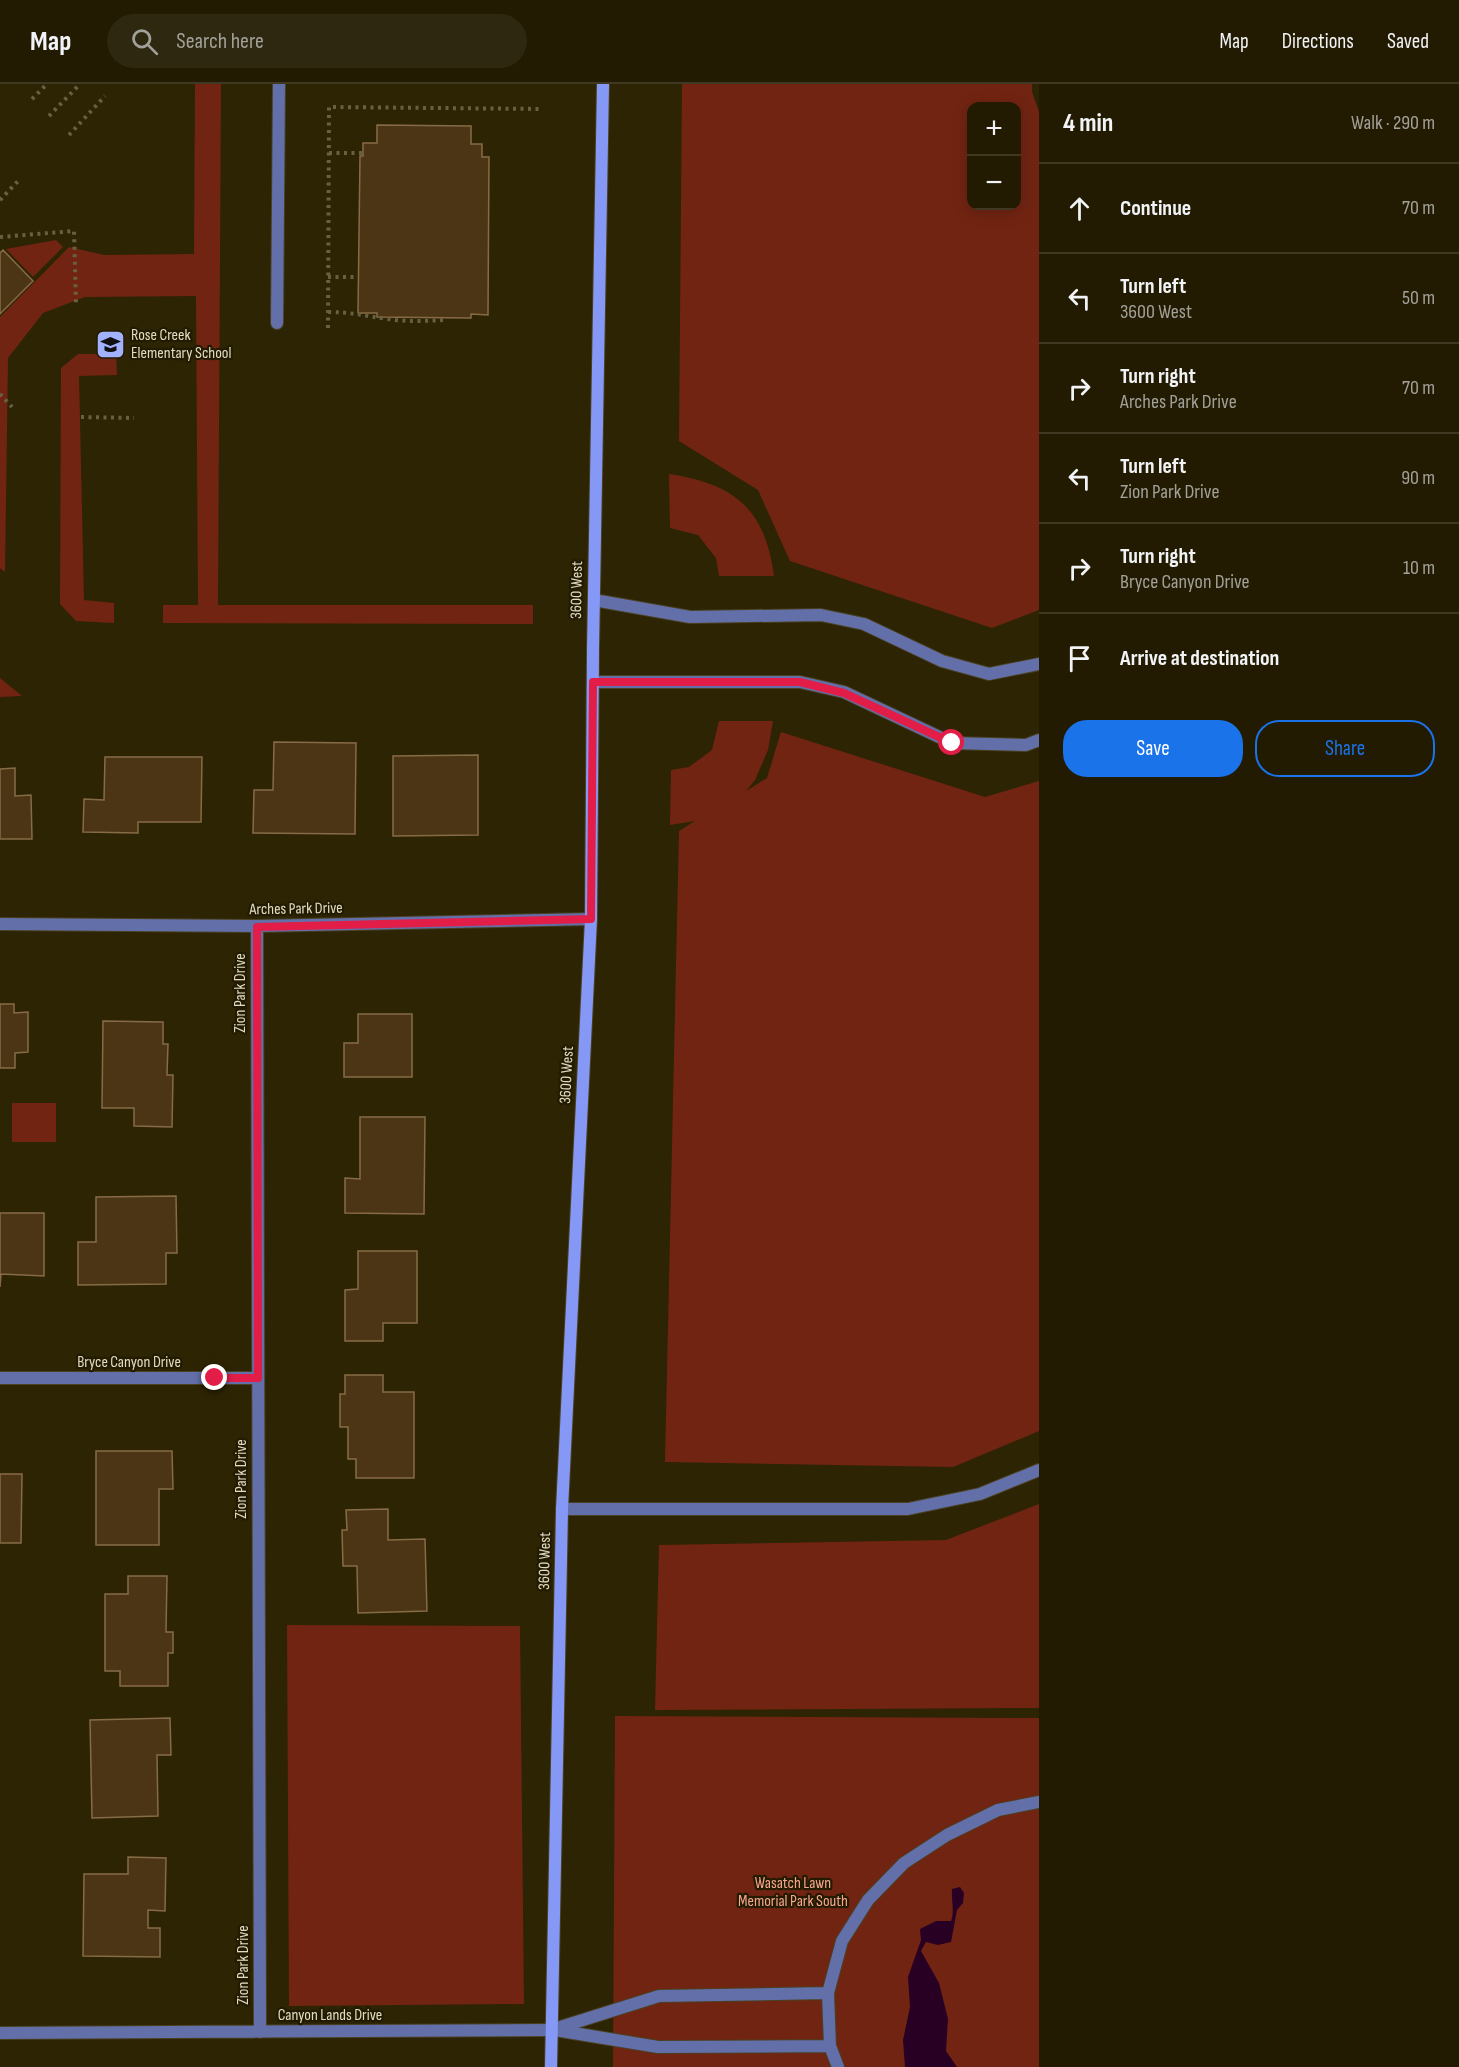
<!DOCTYPE html>
<meta charset="utf-8">
<style>
:root{--surface:#221b02;--page:#2e2811;--text:#f1f3f6;--muted:#a2a199;--line:#3f3924;--accent:#1a73e8}
body{margin:0;font-family:"Sofia Sans Condensed",sans-serif;background:var(--page);color:var(--text)}
.controls{position:absolute;right:18px;top:18px;display:grid;overflow:hidden;border-radius:12px;box-shadow:0 3px 15px #0003}
.controls button{width:54px;height:54px;display:grid;place-items:center;padding:0;border:0;border-bottom:2px solid var(--line);background:var(--surface);color:var(--text);font:30px sans-serif}
.stop{position:absolute;width:18px;height:18px;margin:-14px;border:4px solid #e11d48;border-radius:50%;background:#fff}
.stop.end{background:#e11d48;border-color:#fff;box-shadow:0 2px 6px #0008}
.list{margin:0;padding:0;list-style:none}
h2{display:flex;justify-content:space-between;align-items:center;height:78px;margin:0;padding:0 24px;font-size:26px}
h2 small{font-size:20px;font-weight:400;color:var(--muted)}
.list li{display:grid;grid-template-columns:39px 1fr auto;gap:18px;align-items:center;box-sizing:border-box;height:90px;padding:0 24px;border-top:2px solid var(--line)}
.list b{display:block;font-size:22px;white-space:nowrap}
.list p{margin:0;font-size:20px;white-space:nowrap;color:var(--muted)}
.list em{font-size:20px;font-style:normal;color:var(--muted)}
.actions{display:flex;gap:12px;padding:18px 24px}
.actions a{flex:1;padding:14px 0;border:2px solid var(--accent);border-radius:24px;text-align:center;font-size:21px;color:var(--accent)}
.actions .main{background:var(--accent);color:#fff}
.icon{flex:none;width:33px;height:33px;fill:none;stroke:currentColor;stroke-width:2;stroke-linecap:round;stroke-linejoin:round}
.map{position:relative;flex:none;width:1039px;height:1983px;overflow:hidden}
header{display:flex;align-items:center;gap:36px;box-sizing:border-box;height:84px;padding:0 30px;background:var(--surface);border-bottom:2px solid var(--line)}
header strong{font-size:28px}
nav{display:flex;gap:33px;margin-inline-start:auto;font-size:21px}
.search{width:420px;height:54px;background:var(--page);display:flex;align-items:center;gap:15px;box-sizing:border-box;padding:0 21px;border-radius:33px;color:var(--muted);font-size:22px}
main{display:flex}
aside{flex:1;background:var(--surface)}
.map>svg:first-child{display:block}
.green{fill:#722412;fill-rule:evenodd}
.water{fill:#280023}
.building{fill:#4c3515;stroke:#876b46;stroke-width:1.5}
.lines{fill:none;stroke-linecap:round;stroke-linejoin:round}
.lane-casing{stroke:#4a4122;stroke-width:14}
.street-casing{stroke:#4a4122;stroke-width:14}
.secondary-casing{stroke:#4a4122;stroke-width:14}
.path{stroke:#686042;stroke-width:4;stroke-dasharray:3 4.5;stroke-linecap:butt}
.lane{stroke:#636fa9;stroke-width:12}
.street{stroke:#636fa9;stroke-width:12}
.secondary{stroke:#8698f5;stroke-width:12}
.route{stroke:#e11d48;stroke-width:8}
.labels{text-anchor:middle;dominant-baseline:central;stroke-width:4.5;stroke-linejoin:round;paint-order:stroke}
.poi-label{font-size:16px;fill:#e1dbc4;stroke:#231b00;text-anchor:start}
.street-label{font-size:16px;fill:#e1dbc4;stroke:#231b00}
.park-label{font-size:16px;fill:#f9a691;stroke:#231b00}
</style>
<header>
<strong>Map</strong>
<div class="search"><svg class="icon" aria-label="search" viewBox="0 0 24 24"><circle cx="10" cy="10" r="6"/><path d="M15 15l6 6"/></svg>Search here</div>
<nav><a>Map</a><a>Directions</a><a>Saved</a></nav>
</header>
<main>
<div class="map">
<svg width="1039" height="1983" viewBox="0 0 1039 1983">
<rect width="100%" height="100%" fill="#2d2403"/>
<path class="green" d="M 195,0 L 221,0 L 218,521 L 533,521 L 533,540 L 163,539 L 163,521 L 198,521 L 196,212 L 85,213 L 43,229 L 8,274 L 5,488 L 0,484 L 0,233 L 69,163 L 104,171 L 194,170 Z
M 682,0 L 1032,0 L 1032,8 L 1039,28 L 1039,526 L 992,544 L 790,477 L 758,406 L 679,357 ZM 972,22 L 1016,22 L 1016,122 L 972,122 Z
M 56,156 L 63,163 L 33,193 L 6,165 Z
M 78,270 L 116,270 L 117,291 L 79,292 L 84,516 L 114,519 L 114,539 L 76,537 L 60,520 L 61,284 Z
M 669,390 C 734,400 765,424 774,492 L 719,492 L 716,474 L 698,451 L 670,444 Z
M 0,594 L 22,612 L 0,613 Z
M 719,637 L 773,637 L 768,666 L 755,696 L 746,707 L 767,694 L 781,648 L 985,713 L 1039,697 L 1039,1347 L 953,1383 L 665,1378 L 679,747 L 695,737 L 670,741 L 671,686 L 689,683 L 712,666 Z
M 12,1019 L 56,1019 L 56,1058 L 12,1058 Z
M 1039,1420 L 1039,1624 L 655,1626 L 659,1461 L 946,1456 Z
M 287,1541 L 520,1542 L 524,1920 L 289,1922 Z
M 615,1632 L 1039,1634 L 1039,1983 L 613,1983 Z"/>
<path class="water" d="M 960,1803 L 964,1809 L 963,1819 L 957,1826 L 951,1858 L 938,1861 L 926,1858 L 921,1867 L 939,1899 L 948,1935 L 946,1967 L 957,1983 L 905,1983 L 903,1956 L 910,1923 L 908,1893 L 921,1856 L 920,1845 L 936,1837 L 951,1837 C 955,1827 951,1816 952,1805 Z"/>
<path class="building" d="M 377,41 L 471,42 L 471,60 L 482,60 L 482,73 L 489,73 L 488,231 L 471,230 L 471,234 L 377,233 L 377,229 L 358,229 L 360,72 L 363,72 L 363,59 L 377,59 Z
M 3,166 L 33,197 L 0,230 L 0,169 Z
M 274,658 L 356,659 L 355,750 L 253,749 L 254,706 L 273,706 Z
M 478,671 L 478,751 L 393,752 L 393,672 Z
M 105,673 L 202,673 L 201,738 L 138,738 L 138,749 L 83,748 L 84,715 L 104,716 Z
M 15,684 L 15,712 L 31,711 L 32,755 L 0,755 L 0,685 Z
M 0,920 L 14,920 L 14,929 L 28,928 L 28,968 L 15,969 L 15,984 L 0,984 Z
M 358,930 L 412,930 L 412,993 L 344,993 L 344,959 L 358,959 Z
M 103,937 L 163,938 L 163,960 L 168,960 L 167,991 L 173,991 L 172,1043 L 134,1042 L 134,1024 L 102,1024 Z
M 360,1033 L 425,1033 L 424,1130 L 345,1129 L 345,1094 L 360,1095 Z
M 176,1112 L 177,1169 L 166,1169 L 166,1200 L 78,1201 L 78,1158 L 96,1158 L 96,1113 Z
M 0,1129 L 44,1129 L 44,1192 L 1,1190 L 0,1203 Z
M 358,1167 L 417,1167 L 417,1239 L 383,1239 L 383,1257 L 345,1257 L 345,1206 L 358,1205 Z
M 345,1291 L 383,1291 L 383,1308 L 414,1308 L 414,1394 L 356,1394 L 356,1375 L 348,1375 L 348,1343 L 340,1343 L 340,1310 L 345,1310 Z
M 96,1367 L 172,1367 L 173,1405 L 159,1405 L 159,1461 L 96,1461 Z
M 0,1390 L 22,1390 L 21,1459 L 0,1459 Z
M 388,1425 L 388,1456 L 425,1455 L 427,1527 L 358,1529 L 357,1482 L 343,1482 L 342,1446 L 347,1446 L 346,1426 Z
M 128,1492 L 167,1492 L 166,1548 L 173,1548 L 173,1569 L 168,1569 L 168,1602 L 120,1602 L 120,1587 L 105,1587 L 105,1510 L 128,1510 Z
M 170,1634 L 171,1671 L 157,1671 L 158,1732 L 92,1734 L 90,1636 Z
M 128,1773 L 166,1774 L 165,1827 L 148,1826 L 148,1844 L 160,1844 L 160,1873 L 83,1872 L 84,1790 L 128,1790 Z"/>
<g class="lines">
<defs>
<path id="lane" d="M 277,239 L 279,0
M 594,516 L 690,533 L 821,531 L 864,540 L 942,577 L 989,590 L 1039,580
M 593,598 L 800,598 L 844,608 L 952,659 L 1026,661 L 1039,656
M 562,1425 L 908,1425 L 980,1410 L 1039,1386
M 551,1946 L 659,1912 L 828,1909
M 555,1946 L 658,1963 L 830,1962
M 838,1983 L 830,1962 L 828,1909 L 842,1857 L 868,1816 L 904,1779 L 947,1751 L 998,1726 L 1039,1718"/>
<path id="street" d="M 0,840 L 257,842 L 591,835
M 257,842 L 260,1948
M 0,1294 L 258,1294
M 0,1949 L 551,1946"/>
<path id="secondary" d="M 551,1983 L 562,1425 L 591,835 L 593,565 L 603,0"/>
</defs>
<use href="#lane" class="lane-casing"/>
<use href="#street" class="street-casing"/>
<use href="#secondary" class="secondary-casing"/>
<path class="path" d="M 32,15 L 47,0
M 49,32 L 80,0
M 69,51 L 105,12
M 329,69 L 363,69
M 0,116 L 20,95
M 0,153 L 74,147 L 76,220
M 328,193 L 358,193
M 328,228 C 351,228 365,232 388,235 C 406,238 426,237 444,236 L 444,233
M 328,244 L 329,23 L 542,25
M 0,310 L 12,323
M 81,333 L 134,334"/>
<use href="#lane" class="lane"/>
<use href="#street" class="street"/>
<use href="#secondary" class="secondary"/>
</g>
<g class="lines">
<path class="route" d="M 215,1294 L 258,1294 L 257,843 L 591,835 L 593,598 L 800,598 L 844,609 L 952,659"/>
</g>
<defs>
<symbol id="school-square" viewBox="-11 -11 22 22"><rect x="-9" y="-9" width="18" height="18" rx="4" fill="#a2b2fd" stroke="#231b00"/><path d="M0-5L7-2L0 1L-7-2ZM-4 1L0 2.5L4 1V4Q0 6-4 4Z" fill="#111"/></symbol>
</defs>
<g fill-rule="evenodd">
<use href="#school-square" x="94" y="244" width="33" height="33"/>
</g>
<g class="labels">
<g class="poi-label">
<text x="131" y="251">Rose Creek<tspan x="131" dy="18">Elementary School</tspan></text>
</g>
<g class="street-label">
<text transform="translate(577 506) rotate(-89)">3600 West</text>
<text transform="translate(296 825) rotate(-1)">Arches Park Drive</text>
<text transform="translate(240 909) rotate(-90)">Zion Park Drive</text>
<text transform="translate(567 991) rotate(-87)">3600 West</text>
<text x="129" y="1278">Bryce Canyon Drive</text>
<text transform="translate(241 1395) rotate(-90)">Zion Park Drive</text>
<text transform="translate(545 1477) rotate(-89)">3600 West</text>
<text transform="translate(243 1881) rotate(-90)">Zion Park Drive</text>
<text x="330" y="1931">Canyon Lands Drive</text>
</g>
<g class="park-label">
<text x="793" y="1799">Wasatch Lawn<tspan x="793" dy="18">Memorial Park South</tspan></text>
</g>
</g>
</svg>
<div class="controls">
<button>+</button>
<button>−</button>
</div>
<div class="stop" style="left:952px;top:659px"></div>
<div class="stop end" style="left:215px;top:1294px"></div>
</div>
<aside>
<h2>4 min<small>Walk · 290 m</small></h2>
<ul class="list">
<li><svg class="icon" aria-label="ahead" viewBox="0 0 24 24"><path d="M12 20V5M6 11l6-6 6 6"/></svg><div><b>Continue</b></div><em>70 m</em></li>
<li><svg class="icon" aria-label="left" viewBox="0 0 24 24"><path d="M17 20v-9H6M10 6l-5 5 5 5"/></svg><div><b>Turn left</b><p>3600 West</p></div><em>50 m</em></li>
<li><svg class="icon" aria-label="right" viewBox="0 0 24 24"><path d="M7 20v-9h11M14 6l5 5-5 5"/></svg><div><b>Turn right</b><p>Arches Park Drive</p></div><em>70 m</em></li>
<li><svg class="icon" aria-label="left" viewBox="0 0 24 24"><path d="M17 20v-9H6M10 6l-5 5 5 5"/></svg><div><b>Turn left</b><p>Zion Park Drive</p></div><em>90 m</em></li>
<li><svg class="icon" aria-label="right" viewBox="0 0 24 24"><path d="M7 20v-9h11M14 6l5 5-5 5"/></svg><div><b>Turn right</b><p>Bryce Canyon Drive</p></div><em>10 m</em></li>
<li><svg class="icon" aria-label="arrive" viewBox="0 0 24 24"><path d="M6 21V4h12l-3 4 3 4H6"/></svg><div><b>Arrive at destination</b></div></li>
</ul>
<div class="actions"><a class="main">Save</a><a>Share</a></div>
</aside>
</main>
